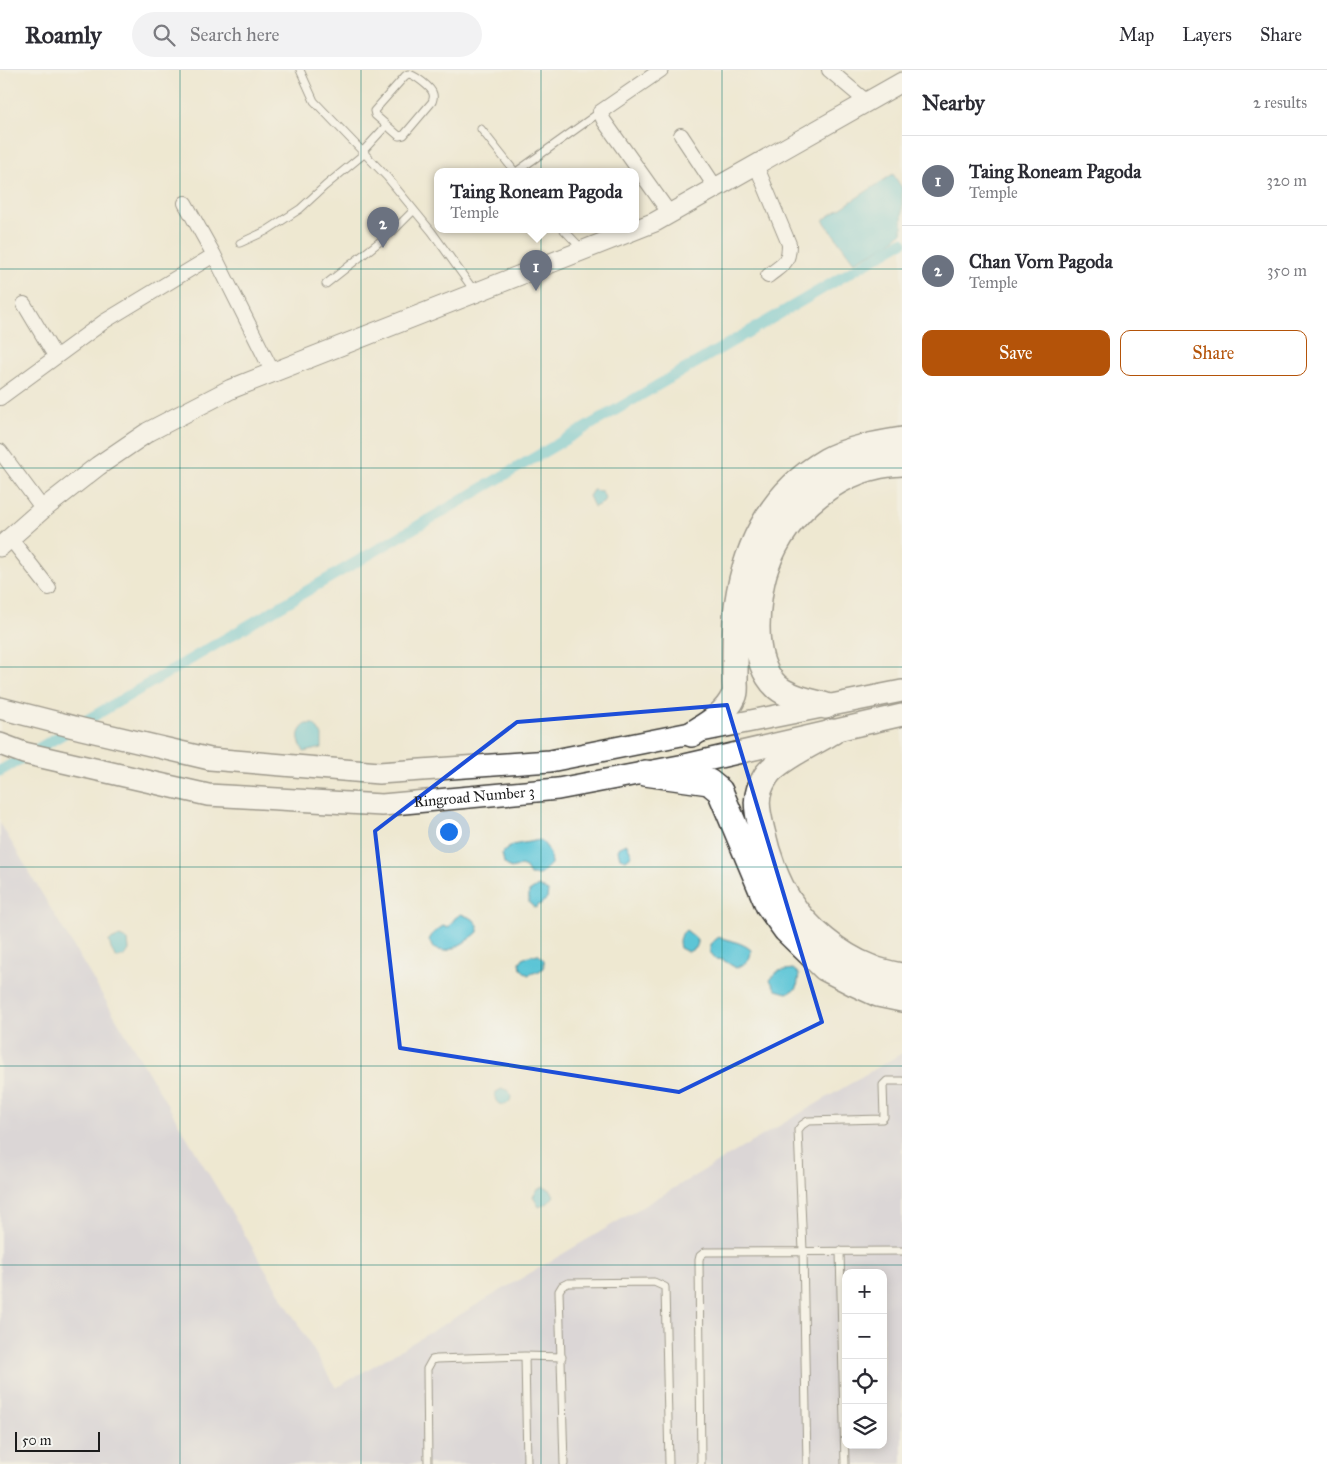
<!DOCTYPE html>
<meta charset="utf-8">
<style>
:root{--surface:#fff;--page:#f2f2f3;--text:#2b2b33;--muted:#7c7c81;--line:#e1e1e2;--accent:#b45309}
body{margin:0;font-family:"IM FELL Great Primer",serif;background:var(--page);color:var(--text)}
.controls{position:absolute;right:15px;bottom:15px;display:grid;overflow:hidden;border-radius:10px;box-shadow:0 2px 12px #0003}
.controls button{width:45px;height:45px;display:grid;place-items:center;padding:0;border:0;border-bottom:1px solid var(--line);background:var(--surface);color:var(--text);font:25px sans-serif}
.scale{position:absolute;left:15px;bottom:12px;width:85px;box-sizing:border-box;padding-left:5px;border:2px solid #1c1c1c;border-top:0;font-size:14px;line-height:18px;white-space:nowrap;color:#1c1c1c;-webkit-text-stroke:4px #f6f6f2;paint-order:stroke}
.you{position:absolute;left:448px;top:761px;width:18px;height:18px;margin:-12px;border:4px solid #fff;border-radius:50%;background:#1a73e8;box-shadow:0 0 0 8px #1a73e833}
.badge{display:grid;place-items:center;width:32px;height:32px;border-radius:50%;background:var(--accent);color:#fff;font-size:16px;font-weight:700}
.pin{position:absolute;translate:-50% -41px;filter:drop-shadow(0 1px 2px #0008)}
.pin::after{content:'';position:absolute;top:26px;width:18px;height:15px;background:inherit;clip-path:polygon(0 0,100% 0,50% 100%)}
.popup{position:absolute;left:434px;top:98px;width:205px;height:65px;box-sizing:border-box;display:grid;place-content:center;border-radius:10px;background:var(--surface);filter:drop-shadow(0 1px 4px #0005);font-size:16px;white-space:nowrap;color:var(--muted)}
.popup b{font-size:19px;color:var(--text)}
.popup::after{content:'';position:absolute;left:50%;top:100%;margin-left:-10px;border:10px solid transparent;border-top-color:var(--surface)}
.list{margin:0;padding:0;list-style:none}
h2{display:flex;justify-content:space-between;align-items:center;height:65px;margin:0;padding:0 20px;font-size:21px}
h2 small{font-size:16px;font-weight:400;color:var(--muted)}
.list li{display:grid;grid-template-columns:32px 1fr auto;gap:15px;align-items:center;box-sizing:border-box;height:90px;padding:0 20px;border-top:1px solid var(--line)}
.list b{display:block;font-size:19px;white-space:nowrap}
.list p{margin:0;font-size:16px;white-space:nowrap;color:var(--muted)}
.list em{font-size:16px;font-style:normal;color:var(--muted)}
.actions{display:flex;gap:10px;padding:15px 20px}
.actions a{flex:1;padding:11px 0;border:1px solid var(--accent);border-radius:10px;text-align:center;font-size:18px;color:var(--accent)}
.actions .main{background:var(--accent);color:#fff}
.icon{flex:none;width:28px;height:28px;fill:none;stroke:currentColor;stroke-width:2;stroke-linecap:round;stroke-linejoin:round}
.map{position:relative;flex:none;width:902px;height:1394px;overflow:hidden}
header{display:flex;align-items:center;gap:30px;box-sizing:border-box;height:70px;padding:0 25px;background:var(--surface);border-bottom:1px solid var(--line)}
header strong{font-size:24px}
nav{display:flex;gap:28px;margin-inline-start:auto;font-size:18px}
.search{width:350px;height:45px;background:var(--page);display:flex;align-items:center;gap:12px;box-sizing:border-box;padding:0 18px;border-radius:28px;color:var(--muted);font-size:19px}
main{display:flex}
aside{flex:1;background:var(--surface)}
.map>svg:first-child{display:block}
.industrial{fill:#c3c1db;fill-rule:evenodd}
.water{fill:#5bc5d6;stroke:#3c7079}
.lines{fill:none;stroke-linecap:round;stroke-linejoin:round}
.canal{stroke:#5bc5d6;stroke-width:11}
.lane-casing{stroke:#3c3b37;stroke-width:9}
.street-casing{stroke:#3c3b37;stroke-width:16}
.secondary-casing{stroke:#3c3b37;stroke-width:21}
.primary-casing{stroke:#3c3b37;stroke-width:24}
.highway-casing{stroke:#3c3b37;stroke-width:28}
.lane{stroke:#fff;stroke-width:7}
.street{stroke:#fff;stroke-width:14}
.secondary{stroke:#fff;stroke-width:19}
.primary{stroke:#fff;stroke-width:21}
.highway{stroke:#fff;stroke-width:25}
.marked{fill:none;stroke:#1d4ed8;stroke-width:4;stroke-linejoin:round}
.grid{fill:none;stroke:#0f766e;stroke-width:1;stroke-opacity:0.55}
.labels{text-anchor:middle;dominant-baseline:central;stroke-width:4.5;stroke-linejoin:round;paint-order:stroke}
.street-label{font-size:15px;fill:#1c1c1c;stroke:#f6f6f2}
</style>
<header>
<strong>Roamly</strong>
<div class="search"><svg class="icon" aria-label="search" viewBox="0 0 24 24"><circle cx="10" cy="10" r="6"/><path d="M15 15l6 6"/></svg>Search here</div>
<nav><a>Map</a><a>Layers</a><a>Share</a></nav>
</header>
<main>
<div class="map">
<svg width="902" height="1394" viewBox="0 0 902 1394">
<rect width="100%" height="100%" fill="#f6f6f2"/>
<filter id="ink" filterUnits="userSpaceOnUse"><feTurbulence type="fractalNoise" baseFrequency=".02" numOctaves="2"/><feDisplacementMap in="SourceGraphic" scale="10" xChannelSelector="R" yChannelSelector="G"/><feConvolveMatrix kernelMatrix="1 2 1 2 8 2 1 2 1" color-interpolation-filters="sRGB"/></filter>
<filter id="wash" filterUnits="userSpaceOnUse"><feTurbulence type="fractalNoise" baseFrequency=".0096" numOctaves="4" result="noise"/><feDisplacementMap in="SourceGraphic" scale="20" xChannelSelector="R" yChannelSelector="G"/><feGaussianBlur stdDeviation="1.12" result="paint"/><feColorMatrix in="noise" values="0 0 0 0 0 0 0 0 0 0 0 0 0 0 0 0 0 1.4 0 .05"/><feComposite in="paint" operator="in"/></filter>
<g filter="url(#wash)">
<rect width="100%" height="100%" fill="#eee8d1"/>
<path class="industrial" d="M 0,753 L 336,1318 L 902,983 L 902,1394 L 0,1394 ZM 846,1203 L 883,1203 L 883,1375 L 846,1375 Z"/>
<path class="water" d="M 893,104 L 902,118 L 902,162 L 889,174 L 854,192 L 823,150 Z
M 593,420 L 602,421 L 605,428 L 603,433 L 594,437 L 589,426 Z
M 306,654 L 314,654 L 322,665 L 322,678 L 304,682 C 298,670 295,663 306,654 Z
M 540,770 C 548,777 551,783 551,794 L 540,805 L 530,805 L 526,798 L 521,796 L 511,799 L 504,793 L 502,783 L 512,775 Z
M 627,774 L 632,785 L 626,790 L 620,788 L 618,780 L 620,777 Z
M 538,816 L 548,821 L 547,829 L 535,838 L 529,833 L 529,822 Z
M 461,844 L 473,849 L 478,855 L 478,862 C 473,867 454,880 445,881 C 442,881 436,879 433,878 L 429,870 L 433,863 L 443,856 L 448,858 L 455,848 Z
M 686,860 L 695,867 L 698,873 L 696,878 L 688,882 L 680,878 C 678,869 679,866 686,860 Z
M 120,866 L 128,870 L 129,880 L 125,886 L 116,888 L 111,879 L 109,871 Z
M 719,867 C 730,871 742,872 751,880 C 751,891 745,894 736,898 L 723,890 L 716,889 L 710,882 L 710,874 Z
M 538,884 L 544,890 L 544,898 L 539,901 L 528,905 L 521,899 L 520,892 L 524,887 Z
M 793,899 L 799,904 L 797,918 L 787,923 L 776,920 L 770,910 L 778,901 Z
M495 1027a8 8 0 1 1 16 0a8 8 0 1 1-16 0Z
M 543,1117 L 551,1120 L 554,1126 L 548,1133 L 539,1137 L 533,1127 L 537,1120 Z"/>
<g class="lines">
<path class="canal" d="M 0,701 L 902,172"/>
</g>
</g>
<g filter="url(#ink)">
<g class="lines">
<defs>
<path id="lane" d="M 300,0 L 314,31 L 387,107 L 432,162 L 475,222
M 408,4 C 414,4 432,18 433,24 C 434,28 433,29 432,32 L 404,65 L 399,66 L 375,45 L 374,41 L 405,6 Z
M 481,59 L 515,102
M 363,81 L 386,56
M 516,102 L 600,42
M 564,160 L 582,179
M 240,173 L 266,161 L 300,139 L 325,116 L 365,83
M 326,214 L 392,162 L 414,140
M 840,1181 L 845,1394
M 525,1286 L 527,1394
M 428,1394 L 427,1299 L 432,1290 L 437,1289 L 525,1286 L 562,1287
M 564,1394 L 559,1221 L 562,1216 L 568,1213 L 654,1212 L 665,1217 L 669,1394
M 701,1394 L 699,1190 L 700,1186 L 705,1182 L 902,1181
M 807,1394 L 803,1181 L 798,1060 L 802,1055 L 808,1051 L 882,1049 L 884,1047 L 883,1015 L 887,1011 L 902,1011"/>
<path id="street" d="M 661,0 L 600,42 L 604,51 L 670,144
M 829,0 L 867,32
M 681,65 L 716,118
M 756,95 L 789,174 C 789,194 783,194 768,206
M 185,133 L 214,185 L 273,303
M 24,234 L 55,286
M 0,328 L 105,251 L 214,185
M 0,381 L 43,439
M 10,468 L 49,518"/>
<path id="secondary" d="M 0,477 L 43,439 L 98,396 L 148,362 L 231,319 L 655,152 L 902,12"/>
<g id="primary">
<path d="M 0,638 L 82,659 L 210,689 L 379,703 L 550,691 L 902,621"/>
<path id="s1" d="M 0,674 L 24,683 L 208,725 L 382,735 L 558,719 L 685,695 L 902,645"/>
</g>
<path id="highway" d="M 826,636 C 810,631 790,628 777,617 C 761,602 757,578 757,557 C 757,540 760,513 766,497 C 786,440 841,395 902,393
M 832,662 C 815,672 776,690 766,706 C 753,726 757,740 762,761 C 767,784 777,813 790,832 C 806,858 840,886 869,897 C 879,902 891,904 902,906
M 692,664 C 708,654 726,644 734,626 C 736,622 735,616 735,611 C 735,590 735,568 736,546 C 742,483 769,424 826,391 C 848,379 877,374 902,370
M 645,703 L 709,712 L 720,721 L 768,835 L 786,860 L 825,898 L 854,913 L 878,924 L 902,929"/>
</defs>
<use href="#lane" class="lane-casing"/>
<use href="#street" class="street-casing"/>
<use href="#secondary" class="secondary-casing"/>
<use href="#primary" class="primary-casing"/>
<use href="#highway" class="highway-casing"/>
<use href="#lane" class="lane"/>
<use href="#street" class="street"/>
<use href="#secondary" class="secondary"/>
<use href="#primary" class="primary"/>
<use href="#highway" class="highway"/>
</g>
</g>
<path d="M0 0H902V1394H0ZM 727,635 L 822,952 L 679,1022 L 400,978 L 375,761 L 517,652 Z" fill="#eee8d1" fill-opacity=".55" fill-rule="evenodd"/>
<path class="marked" d="M 727,635 L 822,952 L 679,1022 L 400,978 L 375,761 L 517,652 Z"/>
<path class="grid" d="M 180,0 L 180,1394M 361,0 L 361,1394M 541,0 L 541,1394M 722,0 L 722,1394M 0,199 L 902,199M 0,398 L 902,398M 0,597 L 902,597M 0,797 L 902,797M 0,996 L 902,996M 0,1195 L 902,1195"/>
<g class="labels">
<g class="street-label">
<text stroke="none"><textPath href="#s1" startOffset="481">Ringroad Number 3</textPath></text>
</g>
</g>
</svg>
<div class="controls">
<button>+</button>
<button>−</button>
<button><svg class="icon" aria-label="locate" viewBox="0 0 24 24"><circle cx="12" cy="12" r="6"/><path d="M12 2v4M12 18v4M2 12h4M18 12h4"/></svg></button>
<button><svg class="icon" aria-label="layers" viewBox="0 0 24 24"><path d="M12 4l9 5-9 5-9-5zM3 14l9 5 9-5"/></svg></button>
</div>
<div class="scale">50 m</div>
<div class="you"></div>
<div class="pin badge" style="left:536px;top:221px;background:#6b7280">1</div>
<div class="popup"><b>Taing Roneam Pagoda</b>Temple</div>
<div class="pin badge" style="left:383px;top:178px;background:#6b7280">2</div>
</div>
<aside>
<h2>Nearby<small>2 results</small></h2>
<ul class="list">
<li><span class="badge" style="background:#6b7280">1</span><div><b>Taing Roneam Pagoda</b><p>Temple</p></div><em>320 m</em></li>
<li><span class="badge" style="background:#6b7280">2</span><div><b>Chan Vorn Pagoda</b><p>Temple</p></div><em>350 m</em></li>
</ul>
<div class="actions"><a class="main">Save</a><a>Share</a></div>
</aside>
</main>
